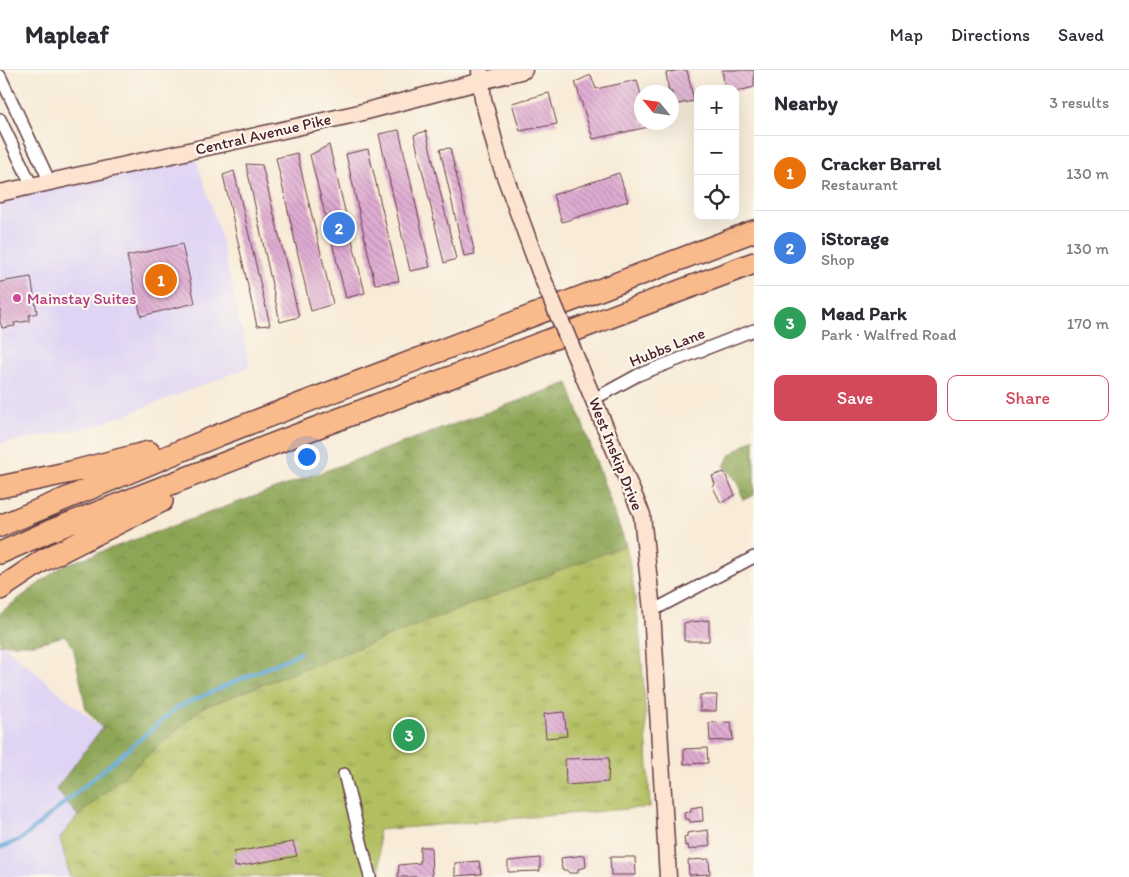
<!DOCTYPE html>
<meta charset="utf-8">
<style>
:root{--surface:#fff;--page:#f2f2f3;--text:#2b2b33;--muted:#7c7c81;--line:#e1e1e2;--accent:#d1495b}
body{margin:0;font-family:Itim,sans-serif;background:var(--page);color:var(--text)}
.controls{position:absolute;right:15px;top:15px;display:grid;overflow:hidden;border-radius:10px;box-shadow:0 5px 20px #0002}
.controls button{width:45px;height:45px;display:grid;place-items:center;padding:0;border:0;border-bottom:1px solid var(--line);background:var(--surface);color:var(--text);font:25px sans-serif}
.compass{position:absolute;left:634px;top:15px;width:45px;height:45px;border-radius:50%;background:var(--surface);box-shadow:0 5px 20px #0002;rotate:299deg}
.you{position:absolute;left:306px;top:386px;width:18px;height:18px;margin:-12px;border:4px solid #fff;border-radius:50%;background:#1a73e8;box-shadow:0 0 0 8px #1a73e833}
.badge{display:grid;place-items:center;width:32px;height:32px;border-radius:50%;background:var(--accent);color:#fff;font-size:16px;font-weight:700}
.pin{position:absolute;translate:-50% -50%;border:2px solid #fff;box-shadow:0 1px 5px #0006}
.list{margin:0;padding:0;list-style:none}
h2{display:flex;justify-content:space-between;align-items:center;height:65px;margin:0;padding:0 20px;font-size:21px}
h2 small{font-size:16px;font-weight:400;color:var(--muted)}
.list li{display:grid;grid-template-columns:32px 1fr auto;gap:15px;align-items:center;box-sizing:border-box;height:75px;padding:0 20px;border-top:1px solid var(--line)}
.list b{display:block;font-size:19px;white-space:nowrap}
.list p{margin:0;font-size:16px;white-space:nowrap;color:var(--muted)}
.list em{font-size:16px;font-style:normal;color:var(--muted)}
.actions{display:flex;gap:10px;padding:15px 20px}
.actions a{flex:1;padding:11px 0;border:1px solid var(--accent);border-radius:10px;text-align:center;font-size:18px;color:var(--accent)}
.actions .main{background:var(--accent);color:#fff}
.icon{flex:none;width:28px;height:28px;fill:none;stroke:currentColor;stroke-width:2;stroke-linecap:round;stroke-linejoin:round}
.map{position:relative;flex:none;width:754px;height:807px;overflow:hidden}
header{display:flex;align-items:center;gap:30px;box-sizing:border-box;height:70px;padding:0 25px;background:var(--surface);border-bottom:1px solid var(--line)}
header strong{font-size:24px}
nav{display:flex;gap:28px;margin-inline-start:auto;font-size:18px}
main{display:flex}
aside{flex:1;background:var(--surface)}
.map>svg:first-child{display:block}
.built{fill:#e0d4f4}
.forest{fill:url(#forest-crowns);stroke:#6c6241}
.park{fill:url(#park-tufts);stroke:#7e6f46}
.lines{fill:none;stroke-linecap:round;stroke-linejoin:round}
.stream{stroke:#61a9d8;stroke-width:4}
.building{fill:url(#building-back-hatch)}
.street-casing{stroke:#643e45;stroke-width:14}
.secondary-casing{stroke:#643e45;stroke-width:19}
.highway-casing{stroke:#643e45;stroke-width:24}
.street{stroke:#fff;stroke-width:11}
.secondary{stroke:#fde4d1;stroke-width:16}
.highway{stroke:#fabb8c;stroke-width:21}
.secondary-bridge-casing{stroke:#643e45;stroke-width:19;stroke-linecap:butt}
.secondary-bridge{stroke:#fde4d1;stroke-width:16}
.hotel-dot{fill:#d1479c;stroke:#fbf7ec;stroke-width:2}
.labels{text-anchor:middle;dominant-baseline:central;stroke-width:4.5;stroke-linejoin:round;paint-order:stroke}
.street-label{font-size:16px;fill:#4a1f2b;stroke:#fbf7ec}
.hotel-label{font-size:16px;fill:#b23c85;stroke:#fbf7ec;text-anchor:start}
</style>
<header>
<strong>Mapleaf</strong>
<nav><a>Map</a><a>Directions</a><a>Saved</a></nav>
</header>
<main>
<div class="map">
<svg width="754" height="807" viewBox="0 0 754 807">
<defs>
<pattern id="forest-crowns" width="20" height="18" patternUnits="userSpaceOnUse" patternTransform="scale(1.25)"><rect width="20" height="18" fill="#8da657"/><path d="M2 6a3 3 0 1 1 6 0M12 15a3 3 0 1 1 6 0" fill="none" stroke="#758748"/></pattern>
<pattern id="park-tufts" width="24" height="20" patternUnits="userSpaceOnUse" patternTransform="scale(1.25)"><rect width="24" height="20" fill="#b2bf61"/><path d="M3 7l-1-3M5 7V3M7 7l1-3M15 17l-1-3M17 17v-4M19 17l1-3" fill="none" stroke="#939b50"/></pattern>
<pattern id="building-back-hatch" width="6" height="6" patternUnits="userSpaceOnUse" patternTransform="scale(1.25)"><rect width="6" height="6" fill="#e0acd3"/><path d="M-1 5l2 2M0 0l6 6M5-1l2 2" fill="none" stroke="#b88bab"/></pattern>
</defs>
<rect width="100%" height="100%" fill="#fbf7ec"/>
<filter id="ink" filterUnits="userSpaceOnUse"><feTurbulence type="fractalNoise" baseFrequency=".02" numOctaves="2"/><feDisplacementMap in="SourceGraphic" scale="10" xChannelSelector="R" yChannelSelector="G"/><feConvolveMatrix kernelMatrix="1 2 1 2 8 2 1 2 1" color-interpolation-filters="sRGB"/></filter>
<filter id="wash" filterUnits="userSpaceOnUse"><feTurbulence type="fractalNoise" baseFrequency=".0096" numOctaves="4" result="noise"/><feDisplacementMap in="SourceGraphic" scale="20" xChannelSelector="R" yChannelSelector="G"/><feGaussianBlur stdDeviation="1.12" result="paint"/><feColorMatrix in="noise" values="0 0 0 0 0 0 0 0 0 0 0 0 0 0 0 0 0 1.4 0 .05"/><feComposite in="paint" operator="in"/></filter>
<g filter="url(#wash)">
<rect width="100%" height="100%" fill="#f8ebd7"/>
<path class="built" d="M 195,85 L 219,160 L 250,297 L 93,357 L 0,374 L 0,129 Z
M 2,574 L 141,691 L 61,768 L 70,807 L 0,807 L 0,575 Z"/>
<path class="forest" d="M 568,313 L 626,475 L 202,638 L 78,746 L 56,719 L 102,658 L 86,639 L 73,576 L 65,566 L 34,574 L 2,574 L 0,575 L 0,543 L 62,496 Z
M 754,368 L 754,425 L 743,430 L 738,412 L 724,397 L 729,386 Z"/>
<path class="park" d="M 626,475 C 644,561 645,649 650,737 L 378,760 L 381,807 L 70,807 L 60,768 L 78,746 L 202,638 Z"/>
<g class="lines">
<path class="stream" d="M 0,778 L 23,768 L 178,637 L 300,583"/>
</g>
<g id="blocks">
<path class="building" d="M 681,0 L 687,0 L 694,31 L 672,35 L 672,22 L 669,22 L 666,3 Z
M 722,0 L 754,0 L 754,17 L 735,22 L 735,19 L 725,19 Z
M 591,5 L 596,19 L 637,10 L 642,29 L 642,52 L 647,52 L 648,57 L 593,69 L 575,12 Z
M 549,23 L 557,54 L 520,61 L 512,33 Z
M 399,60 L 430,197 L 410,201 L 379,64 Z
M 426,61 L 456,189 L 444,193 L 414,65 Z
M 329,75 L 365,223 L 346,228 L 310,85 Z
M 450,78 L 475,184 L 464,186 L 440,79 Z
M 368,79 L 399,211 L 375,214 L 346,84 Z
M 297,83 L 333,234 L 311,241 L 276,88 Z
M 246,94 L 262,95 L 299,247 L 280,252 Z
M 234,101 L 270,255 L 257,256 L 223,105 Z
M 619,103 L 628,131 L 562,152 L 553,125 Z
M 182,174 L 195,233 L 141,246 L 127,186 Z
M 31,207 L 37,243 L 29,245 L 29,251 L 14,253 L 15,256 L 2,258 L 0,251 L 0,212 Z
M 724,402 L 735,425 L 721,433 L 713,417 L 715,414 L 712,406 Z
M 709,550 L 709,571 L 684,571 L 684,553 Z
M 700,625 L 717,625 L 716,641 L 700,641 Z
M 564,642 L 567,666 L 546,668 L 544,644 Z
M 731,652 L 733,670 L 710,671 L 709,653 Z
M 707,678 L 708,693 L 684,694 L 684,679 Z
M 609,688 L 608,712 L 566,715 L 565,689 Z
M 702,736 L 703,751 L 690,752 L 689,749 L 685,749 L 684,742 L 691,741 L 691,738 Z
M 708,760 L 710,775 L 689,780 L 688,775 L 685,776 L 684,767 L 687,766 L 687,763 Z
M 293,772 L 297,786 L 235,797 L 234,782 Z
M 420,777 L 431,777 L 432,807 L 398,807 L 399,795 L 420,793 Z
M 585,785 L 586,797 L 578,799 L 578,803 L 569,803 L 567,800 L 562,800 L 561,788 Z
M 610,787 L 635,787 L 636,805 L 611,805 Z
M 540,788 L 540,801 L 508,802 L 508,791 Z
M 709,789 L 710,804 L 689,805 L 688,790 Z
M 479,791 L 481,804 L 455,806 L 455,793 Z"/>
</g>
</g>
<g filter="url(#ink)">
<use href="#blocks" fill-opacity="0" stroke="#643e45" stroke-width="1"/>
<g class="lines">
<defs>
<path id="street" d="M 0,6 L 50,112
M 0,49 L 32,116
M 594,329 L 638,305 L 754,260
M 652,541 L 754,487
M 344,704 L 370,807"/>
<path id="secondary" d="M 480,1 L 483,29 L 499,90 L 540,202
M 0,123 L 355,44 L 524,0
M 584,307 L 642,445 L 652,541 L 668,807"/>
<path id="highway" d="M 0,417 L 71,402 L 149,382
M 0,456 L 219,365 L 754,161
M 0,483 L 50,461 L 281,371 L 754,193
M 0,519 L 42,491 L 162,431"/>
</defs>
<use href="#street" class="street-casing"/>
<use href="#secondary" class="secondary-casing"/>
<use href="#highway" class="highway-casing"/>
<use href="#street" class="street"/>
<use href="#secondary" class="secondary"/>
<use href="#highway" class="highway"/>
<defs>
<path id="secondary-bridge" d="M 540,202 L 584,307"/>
</defs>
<use href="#secondary-bridge" class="secondary-bridge-casing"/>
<use href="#secondary-bridge" class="secondary-bridge"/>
</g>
</g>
<circle class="hotel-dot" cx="17" cy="228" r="5"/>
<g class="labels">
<g class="street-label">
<text transform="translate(263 64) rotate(-13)">Central Avenue Pike</text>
<text transform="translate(667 277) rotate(-22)">Hubbs Lane</text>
<text transform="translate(616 384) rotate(68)">West Inskip Drive</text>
</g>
<g class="hotel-label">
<text x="27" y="228">Mainstay Suites</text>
</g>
</g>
</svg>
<div class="controls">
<button>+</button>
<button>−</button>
<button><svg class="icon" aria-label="locate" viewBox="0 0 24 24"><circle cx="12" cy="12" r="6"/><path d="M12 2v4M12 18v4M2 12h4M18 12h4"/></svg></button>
</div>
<svg class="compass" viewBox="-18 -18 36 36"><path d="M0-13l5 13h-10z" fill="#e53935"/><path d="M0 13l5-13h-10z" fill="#7c7c81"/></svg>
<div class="you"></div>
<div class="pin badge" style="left:161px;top:210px;background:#e8710a">1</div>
<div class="pin badge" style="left:339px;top:158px;background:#3f7fe0">2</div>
<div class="pin badge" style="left:409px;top:665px;background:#2e9e5b">3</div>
</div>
<aside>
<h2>Nearby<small>3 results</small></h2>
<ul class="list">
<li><span class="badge" style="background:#e8710a">1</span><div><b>Cracker Barrel</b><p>Restaurant</p></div><em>130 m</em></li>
<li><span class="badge" style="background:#3f7fe0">2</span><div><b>iStorage</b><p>Shop</p></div><em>130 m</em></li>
<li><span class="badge" style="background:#2e9e5b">3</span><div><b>Mead Park</b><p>Park · Walfred Road</p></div><em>170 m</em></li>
</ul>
<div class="actions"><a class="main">Save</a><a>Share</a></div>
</aside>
</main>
